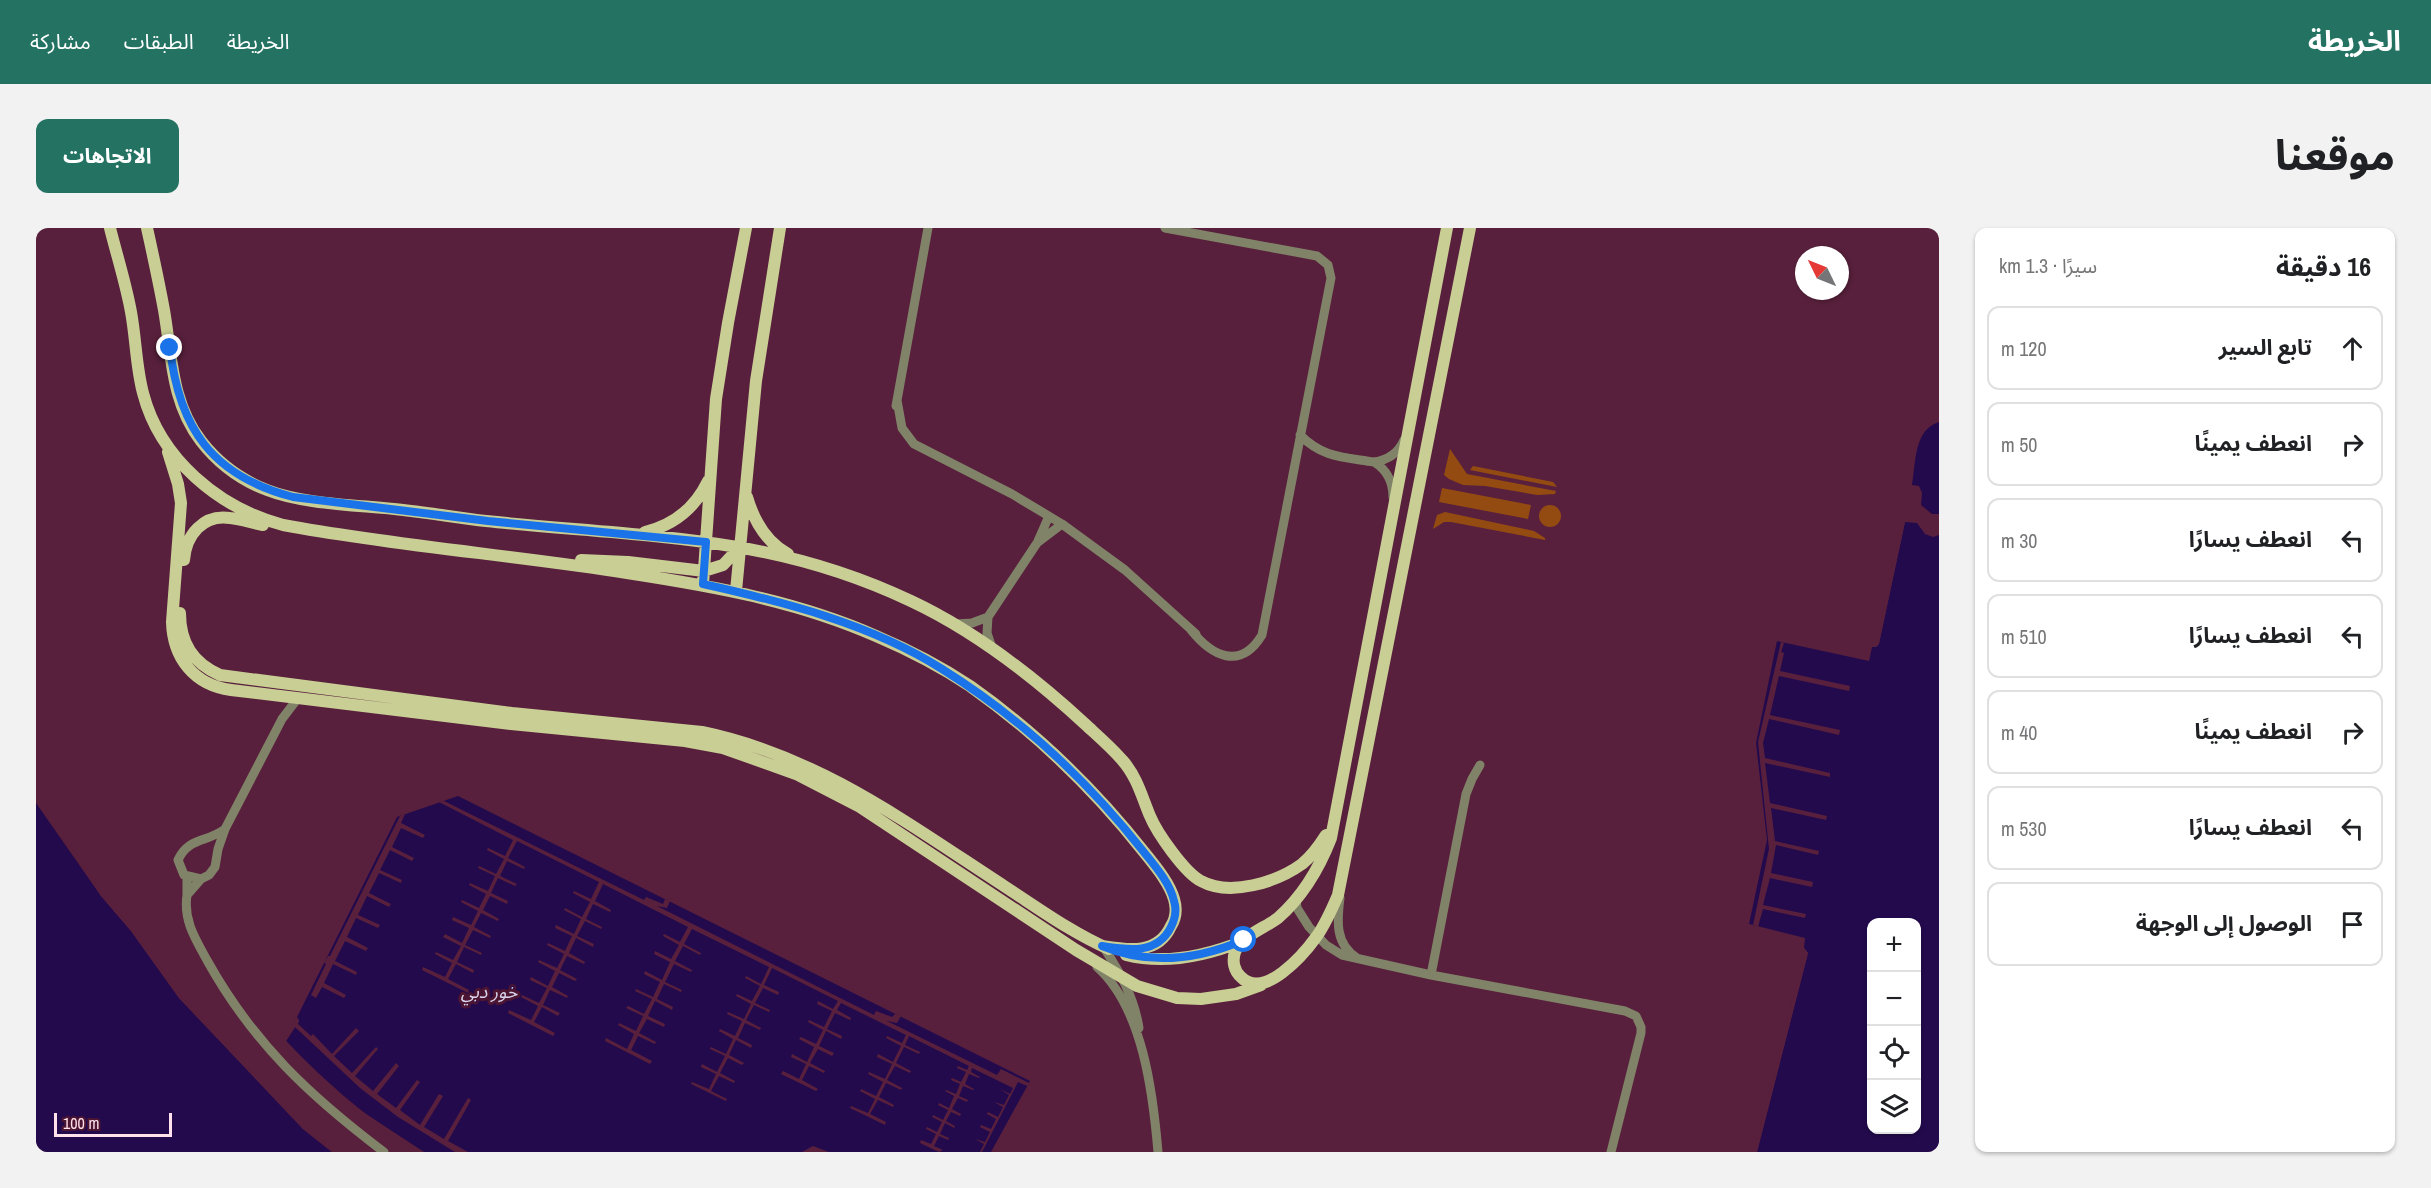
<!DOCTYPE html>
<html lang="ar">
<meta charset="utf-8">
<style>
:root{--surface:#fff;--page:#f2f2f2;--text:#202124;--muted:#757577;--line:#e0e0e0;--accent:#237262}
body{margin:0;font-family:"Archivo Narrow","Noto Sans Arabic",sans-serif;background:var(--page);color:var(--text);direction:rtl}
.controls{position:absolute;right:18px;bottom:18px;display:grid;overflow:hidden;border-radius:12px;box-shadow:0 2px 4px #0004}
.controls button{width:54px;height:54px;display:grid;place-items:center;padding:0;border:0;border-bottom:2px solid var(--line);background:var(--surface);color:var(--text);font:30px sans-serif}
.compass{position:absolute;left:1759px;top:18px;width:54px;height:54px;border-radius:50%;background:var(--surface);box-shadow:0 2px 4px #0004;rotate:313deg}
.scale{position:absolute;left:18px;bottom:15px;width:118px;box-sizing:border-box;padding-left:6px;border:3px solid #ffe1ec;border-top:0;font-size:16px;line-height:21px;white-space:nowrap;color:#ffe1ec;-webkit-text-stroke:4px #4c1531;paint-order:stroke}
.stop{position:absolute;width:18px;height:18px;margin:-14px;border:4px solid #1a73e8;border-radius:50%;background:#fff}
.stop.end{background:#1a73e8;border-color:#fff;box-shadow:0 2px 6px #0008}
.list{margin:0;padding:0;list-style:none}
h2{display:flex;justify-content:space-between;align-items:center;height:78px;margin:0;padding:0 24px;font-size:26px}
h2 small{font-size:20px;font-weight:400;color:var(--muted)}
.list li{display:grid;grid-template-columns:39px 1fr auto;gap:18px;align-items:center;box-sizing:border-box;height:84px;margin:0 12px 12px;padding:0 12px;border:2px solid var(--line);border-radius:12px}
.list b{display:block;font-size:22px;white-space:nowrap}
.list em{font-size:20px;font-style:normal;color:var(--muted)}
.icon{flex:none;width:33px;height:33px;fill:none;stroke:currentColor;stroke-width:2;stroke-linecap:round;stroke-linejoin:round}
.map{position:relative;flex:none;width:1903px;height:924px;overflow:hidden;direction:ltr;border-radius:12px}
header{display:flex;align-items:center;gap:36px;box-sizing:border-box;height:84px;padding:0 30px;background:var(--accent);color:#fff}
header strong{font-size:28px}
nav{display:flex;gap:33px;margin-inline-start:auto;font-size:21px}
.intro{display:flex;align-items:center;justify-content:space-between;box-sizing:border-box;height:144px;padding:0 36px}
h1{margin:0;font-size:42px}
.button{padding:15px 27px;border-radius:12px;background:var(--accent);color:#fff;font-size:21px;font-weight:700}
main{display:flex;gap:36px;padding:0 36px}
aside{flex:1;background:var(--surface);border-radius:12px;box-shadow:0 2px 4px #0004}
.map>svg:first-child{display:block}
.green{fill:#944b12}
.water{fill:#230a4d;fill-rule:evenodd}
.pier{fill:#58203c}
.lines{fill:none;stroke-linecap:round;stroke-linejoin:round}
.minor{stroke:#808368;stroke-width:9}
.major{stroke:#c9ce95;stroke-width:12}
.route{stroke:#1a73e8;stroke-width:8}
.labels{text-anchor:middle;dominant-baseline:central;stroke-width:6;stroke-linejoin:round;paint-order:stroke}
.water-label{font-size:18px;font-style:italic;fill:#d9d5ee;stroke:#4c1531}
</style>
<header>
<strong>الخريطة</strong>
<nav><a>الخريطة</a><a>الطبقات</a><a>مشاركة</a></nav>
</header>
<div class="intro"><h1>موقعنا</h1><a class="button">الاتجاهات</a></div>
<main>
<aside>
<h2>16 دقيقة<small>سيرًا · 1.3 km</small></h2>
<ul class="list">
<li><svg class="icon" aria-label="ahead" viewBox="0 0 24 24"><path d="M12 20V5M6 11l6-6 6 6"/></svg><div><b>تابع السير</b></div><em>120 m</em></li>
<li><svg class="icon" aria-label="right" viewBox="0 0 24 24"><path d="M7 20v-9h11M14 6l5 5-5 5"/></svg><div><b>انعطف يمينًا</b></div><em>50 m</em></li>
<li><svg class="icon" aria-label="left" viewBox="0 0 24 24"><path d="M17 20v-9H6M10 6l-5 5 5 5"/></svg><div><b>انعطف يسارًا</b></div><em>30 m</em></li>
<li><svg class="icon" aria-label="left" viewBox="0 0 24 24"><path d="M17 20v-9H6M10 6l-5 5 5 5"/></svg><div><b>انعطف يسارًا</b></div><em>510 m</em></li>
<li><svg class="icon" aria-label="right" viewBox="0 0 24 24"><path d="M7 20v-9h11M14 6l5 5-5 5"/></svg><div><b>انعطف يمينًا</b></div><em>40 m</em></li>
<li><svg class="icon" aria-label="left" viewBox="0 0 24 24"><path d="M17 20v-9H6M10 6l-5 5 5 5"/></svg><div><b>انعطف يسارًا</b></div><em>530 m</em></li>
<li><svg class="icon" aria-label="arrive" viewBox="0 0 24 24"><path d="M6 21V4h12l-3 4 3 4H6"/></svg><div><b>الوصول إلى الوجهة</b></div></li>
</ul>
</aside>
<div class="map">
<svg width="1903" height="924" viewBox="0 0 1903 924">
<rect width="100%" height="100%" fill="#58203c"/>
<path class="green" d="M 1414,221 L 1431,246 L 1520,263 L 1519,266 L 1501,267 L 1449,258 L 1427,257 L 1413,251 L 1408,247 Z
M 1437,238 L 1517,254 L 1521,259 L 1434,242 Z
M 1406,260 L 1495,277 L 1492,291 L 1403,274 Z
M1503 288a11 11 0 1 1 22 0a11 11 0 1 1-22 0Z
M 1409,284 L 1498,303 L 1509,310 L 1509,312 L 1415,294 L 1408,294 L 1397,301 L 1401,287 Z"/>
<path class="water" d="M 1903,194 L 1903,286 L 1896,286 L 1885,277 L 1886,265 L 1883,258 L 1876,257 C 1880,233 1878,202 1903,194 Z
M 1869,294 L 1881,295 L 1889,306 L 1897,309 L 1903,307 L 1903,924 L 1721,924 L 1772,725 L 1768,720 L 1769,710 L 1713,696 L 1731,612 L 1720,515 L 1741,413 L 1833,433 L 1836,419 L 1840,419 L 1843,415 ZM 1836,694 L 1880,694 L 1880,902 L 1836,902 Z
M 422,568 L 994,853 L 955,924 L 793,924 L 777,918 L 766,924 L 388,924 C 335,895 292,856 250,813 L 263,793 L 261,789 L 361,589 Z
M 0,575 L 65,668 L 95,703 L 143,770 L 267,901 L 296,924 L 0,924 Z"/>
<path class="pier" d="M 1866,294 L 1869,294 L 1843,416 L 1840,419 L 1836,419 L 1840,414 Z
M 1745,414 L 1748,415 L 1745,424 L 1748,425 L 1744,443 L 1814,458 L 1813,463 L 1743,448 L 1734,487 L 1804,502 L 1803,507 L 1733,491 L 1727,515 L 1729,530 L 1794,545 L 1794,549 L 1729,535 L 1734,575 L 1791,588 L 1790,592 L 1735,580 L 1739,613 L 1783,623 L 1782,627 L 1740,617 L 1735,645 L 1777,654 L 1776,659 L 1734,650 L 1727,677 L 1770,686 L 1769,690 L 1727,681 L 1722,699 L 1717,697 L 1733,621 L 1722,514 Z
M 0,572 L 67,666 L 97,701 L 145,768 L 269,898 L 299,924 L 296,924 L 267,901 L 143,770 L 95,703 L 65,668 Z
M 408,573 L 608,672 L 610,669 L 627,676 L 629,671 L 634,673 L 631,680 L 621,678 L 838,787 L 840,783 L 856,789 L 859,786 L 865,788 L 861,795 L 851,793 L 961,847 L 965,841 L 993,855 L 993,856 L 991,858 L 982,854 L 946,924 L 944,924 L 948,916 L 939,911 L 949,914 L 954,904 L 944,899 L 945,897 L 955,901 L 960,891 L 951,886 L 952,884 L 962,889 L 967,879 L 958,874 L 968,877 L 973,867 L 964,861 L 974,866 L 977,860 L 936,840 L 935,844 L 944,849 L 943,850 L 933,846 L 929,856 L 938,861 L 937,862 L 927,858 L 923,868 L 932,872 L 931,874 L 922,870 L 916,881 L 925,886 L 924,888 L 915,884 L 910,893 L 919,898 L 918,900 L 909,895 L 904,906 L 913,910 L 912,912 L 903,908 L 898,918 L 907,922 L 903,924 L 884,915 L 885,912 L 895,916 L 900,906 L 890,901 L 891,899 L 901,904 L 906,894 L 896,889 L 897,887 L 907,892 L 912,882 L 902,877 L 903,875 L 913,880 L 918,868 L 909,863 L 910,862 L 920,866 L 924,856 L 915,852 L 916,850 L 925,854 L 930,844 L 921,840 L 922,838 L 931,842 L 933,838 L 873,808 L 869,817 L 884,824 L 883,826 L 868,819 L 860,835 L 875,843 L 874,845 L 859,838 L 851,852 L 866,860 L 865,862 L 850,855 L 843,869 L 858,877 L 857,879 L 842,872 L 834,886 L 850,894 L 849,897 L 814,880 L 815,878 L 832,885 L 839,871 L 824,863 L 825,861 L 840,868 L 847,854 L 832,846 L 833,844 L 849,851 L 856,836 L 841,829 L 842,826 L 857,834 L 865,818 L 850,810 L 851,808 L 866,815 L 870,807 L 805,775 L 801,782 L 815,790 L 814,792 L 799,785 L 791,801 L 806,808 L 805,811 L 790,803 L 783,818 L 798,825 L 796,828 L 782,821 L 774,835 L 789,843 L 788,845 L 773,838 L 766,852 L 782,861 L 780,863 L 745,846 L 747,843 L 763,851 L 770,836 L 755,829 L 756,826 L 771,834 L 778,819 L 763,811 L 765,809 L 780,816 L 787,802 L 772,794 L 773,792 L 788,799 L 796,783 L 781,776 L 782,773 L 797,781 L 802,773 L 736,740 L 728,757 L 743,764 L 742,767 L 727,760 L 719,775 L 734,782 L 733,784 L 718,777 L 710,792 L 725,800 L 724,802 L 709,795 L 702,810 L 716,817 L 715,820 L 700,812 L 693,827 L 708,835 L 706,837 L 692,830 L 684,845 L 699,853 L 698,855 L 683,848 L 675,863 L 691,871 L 690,873 L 655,856 L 656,854 L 673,861 L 680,846 L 665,839 L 666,836 L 681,844 L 689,828 L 674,821 L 675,819 L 690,826 L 697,811 L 683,803 L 684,801 L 699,808 L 706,793 L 691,786 L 692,784 L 708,791 L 715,776 L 700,768 L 701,766 L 716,773 L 724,758 L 709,750 L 710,748 L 725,756 L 733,739 L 656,701 L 648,716 L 665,725 L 664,727 L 647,718 L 639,733 L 656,742 L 655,744 L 638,736 L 629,754 L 646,762 L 645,764 L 628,756 L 621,771 L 637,779 L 636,782 L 619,773 L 612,788 L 629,796 L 628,799 L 611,791 L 603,805 L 620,814 L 619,816 L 602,808 L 595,822 L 616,833 L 614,836 L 569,813 L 570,810 L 591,821 L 598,806 L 582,797 L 583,795 L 600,803 L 607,788 L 590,780 L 592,778 L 608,786 L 616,771 L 599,763 L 600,761 L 617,769 L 624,754 L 608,746 L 609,743 L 626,752 L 634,734 L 618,726 L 619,723 L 635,731 L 643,717 L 627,708 L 628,706 L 644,714 L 652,699 L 567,656 L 559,673 L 575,682 L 574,684 L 557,676 L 550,691 L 566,699 L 565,701 L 549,693 L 541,708 L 558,716 L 557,719 L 540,710 L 533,725 L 549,734 L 548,736 L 531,728 L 524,742 L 541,751 L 539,753 L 523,745 L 516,759 L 532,768 L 531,770 L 514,762 L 507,777 L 524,785 L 522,788 L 506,779 L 498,794 L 519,805 L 517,808 L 472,785 L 473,782 L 495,792 L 502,778 L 485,769 L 486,767 L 503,775 L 511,760 L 494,752 L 495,749 L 512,758 L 519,743 L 502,734 L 503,732 L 521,740 L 528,726 L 511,717 L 512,715 L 529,723 L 536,708 L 519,700 L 520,697 L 538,706 L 545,691 L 528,682 L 529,680 L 546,689 L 554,674 L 537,665 L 538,663 L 555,671 L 563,654 L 481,613 L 472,630 L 489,639 L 488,641 L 471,633 L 464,648 L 481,656 L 479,658 L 462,650 L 455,665 L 472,673 L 471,676 L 454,668 L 447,682 L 463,691 L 462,693 L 445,685 L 438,699 L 455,708 L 454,710 L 437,702 L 429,717 L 446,725 L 445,727 L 428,719 L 421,734 L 438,742 L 437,745 L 420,736 L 412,751 L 433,762 L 432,765 L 386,742 L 387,739 L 409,749 L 416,735 L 399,726 L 400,724 L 417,732 L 425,718 L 407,709 L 409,706 L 426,715 L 433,700 L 416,692 L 417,689 L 435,697 L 442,683 L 425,674 L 426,672 L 443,680 L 450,666 L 433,657 L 434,655 L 452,663 L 459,648 L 442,640 L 443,638 L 460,646 L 468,631 L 451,622 L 452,620 L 469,628 L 477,612 L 403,574 Z
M 369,586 L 365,595 L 389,607 L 387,610 L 365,600 L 356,619 L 378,630 L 376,633 L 354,622 L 344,642 L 366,652 L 365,655 L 343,645 L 333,665 L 355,676 L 353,679 L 331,668 L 322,687 L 344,697 L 342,700 L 320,690 L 311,709 L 332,720 L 330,723 L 309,713 L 299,733 L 321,744 L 320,747 L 297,736 L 288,755 L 310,767 L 308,770 L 286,759 L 280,770 L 275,767 L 290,736 L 288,735 L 292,728 L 294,728 L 364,588 Z
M 1768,720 L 1772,725 L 1721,924 L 1718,924 L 1768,725 Z
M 258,788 L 263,792 L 262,796 L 275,808 L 277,806 L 296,826 L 320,800 L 323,803 L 298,828 L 316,845 L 340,819 L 342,821 L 319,848 L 337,863 L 360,835 L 363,838 L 341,866 L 360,880 L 381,852 L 384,854 L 364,882 L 384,897 L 403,866 L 407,868 L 388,899 L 408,911 L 432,870 L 435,872 L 412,913 L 432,924 L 419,924 L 362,889 L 324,860 L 259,799 L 250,813 L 289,854 L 324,882 L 388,924 L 382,924 L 370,918 L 322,885 L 287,856 L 247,815 L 260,793 Z"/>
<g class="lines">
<path class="minor" d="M 1129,0 L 1281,28 L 1292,37 L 1295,50 L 1226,407 C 1204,443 1176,428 1155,402
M 861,172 L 866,200 L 878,216 L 976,266 L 1026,296 L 1089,342 L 1160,406
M 860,178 L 892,0
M 1264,207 C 1287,230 1307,229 1338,234 C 1351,242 1357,253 1357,269
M 1338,234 C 1352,232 1362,226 1368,212
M 1002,313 L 1013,288
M 920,396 L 936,395 L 952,389
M 956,420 L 951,405 L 952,389 L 1001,315 L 1026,296
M 189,601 C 170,615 153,609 142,632 L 148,647 L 165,651 L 173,647 L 179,639 L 182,621 L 189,601 L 246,491 L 262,470
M 151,648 L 151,667 L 165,651
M 151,667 C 147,693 160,712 172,734 C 218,816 274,868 348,924
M 1304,670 C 1301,693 1299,716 1321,730
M 1260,671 L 1261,680 L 1273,699 L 1290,717 L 1306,727 L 1395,747 L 1589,783 L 1600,788 L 1605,799 L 1605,805 L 1575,924
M 1067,718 C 1084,745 1098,768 1103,800
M 1061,739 C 1107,780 1117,865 1122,924
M 1395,747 L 1430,566 L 1436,551 L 1444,537"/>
<path class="major" d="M 74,0 C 81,28 90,56 95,84 C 100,111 100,139 107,165 C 124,231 183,280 247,297 C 360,318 477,327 591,345 C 676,358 761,373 840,408 C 873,422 904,438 934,458 C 999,504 1059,562 1108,624 C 1119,638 1133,654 1138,671 C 1141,681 1140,690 1135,698 C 1122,727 1092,722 1067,718
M 111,0 C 117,27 123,55 128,82 C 136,128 135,174 165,213 C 182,235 205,252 231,262 C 269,277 326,277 367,282 C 395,285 423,290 450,293 C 534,302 618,305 701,319 C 761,329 820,347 875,373 C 939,403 997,448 1049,496 C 1062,508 1076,520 1087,533 C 1101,549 1106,569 1114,588 C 1121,605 1149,645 1165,653 C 1194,669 1241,654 1266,636 C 1276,628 1283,618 1290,607
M 1411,0 L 1295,610 C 1283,641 1267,668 1242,690 C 1229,700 1205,708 1199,724 C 1196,733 1198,743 1205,749 C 1228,773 1268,726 1281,708 C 1290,695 1296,681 1302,667 L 1434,0
M 132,224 L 142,256 L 145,275 L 136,394 C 137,430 158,457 195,462 L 475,496 L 649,513 L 687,520 L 760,546 L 824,579 L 1040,722 L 1101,758 L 1141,770 L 1165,771 L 1200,766 L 1225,757
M 711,269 C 718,293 730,314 752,326
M 609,304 C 638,297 659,280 672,253
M 148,332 C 150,307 167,286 194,290 C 205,291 216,295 227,297
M 545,332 L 592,334 L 668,343 L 687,337 L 702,321
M 667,356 L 680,171 L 692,95 L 710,0
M 700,363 L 720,153 L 744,0
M 144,385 C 144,415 157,435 184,447 L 476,485 L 666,504 C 782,528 871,595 968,658 C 1002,680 1036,705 1073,721
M 1090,727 C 1130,737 1170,728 1207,713"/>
</g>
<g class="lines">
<path class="route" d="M 134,120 C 143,200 176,248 257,269 L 452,293 L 670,314 L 667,356 C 748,374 835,396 906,441 C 983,489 1051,552 1107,623 C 1119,638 1134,655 1138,673 C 1141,682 1139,691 1135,699 C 1121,727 1092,722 1066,718 C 1114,738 1161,732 1208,712"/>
</g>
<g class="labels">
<g class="water-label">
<text x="453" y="763">خور دبي</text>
</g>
</g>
</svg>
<div class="controls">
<button>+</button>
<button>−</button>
<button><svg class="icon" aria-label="locate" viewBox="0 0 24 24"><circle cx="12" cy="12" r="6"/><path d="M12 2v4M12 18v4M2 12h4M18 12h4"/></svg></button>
<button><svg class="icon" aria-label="layers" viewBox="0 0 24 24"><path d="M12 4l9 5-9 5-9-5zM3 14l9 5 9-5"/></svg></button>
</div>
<svg class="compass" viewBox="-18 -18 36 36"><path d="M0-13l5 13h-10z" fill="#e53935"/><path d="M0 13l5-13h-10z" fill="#757577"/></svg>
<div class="scale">100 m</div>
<div class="stop" style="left:1208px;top:712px"></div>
<div class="stop end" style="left:134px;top:120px"></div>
</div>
</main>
